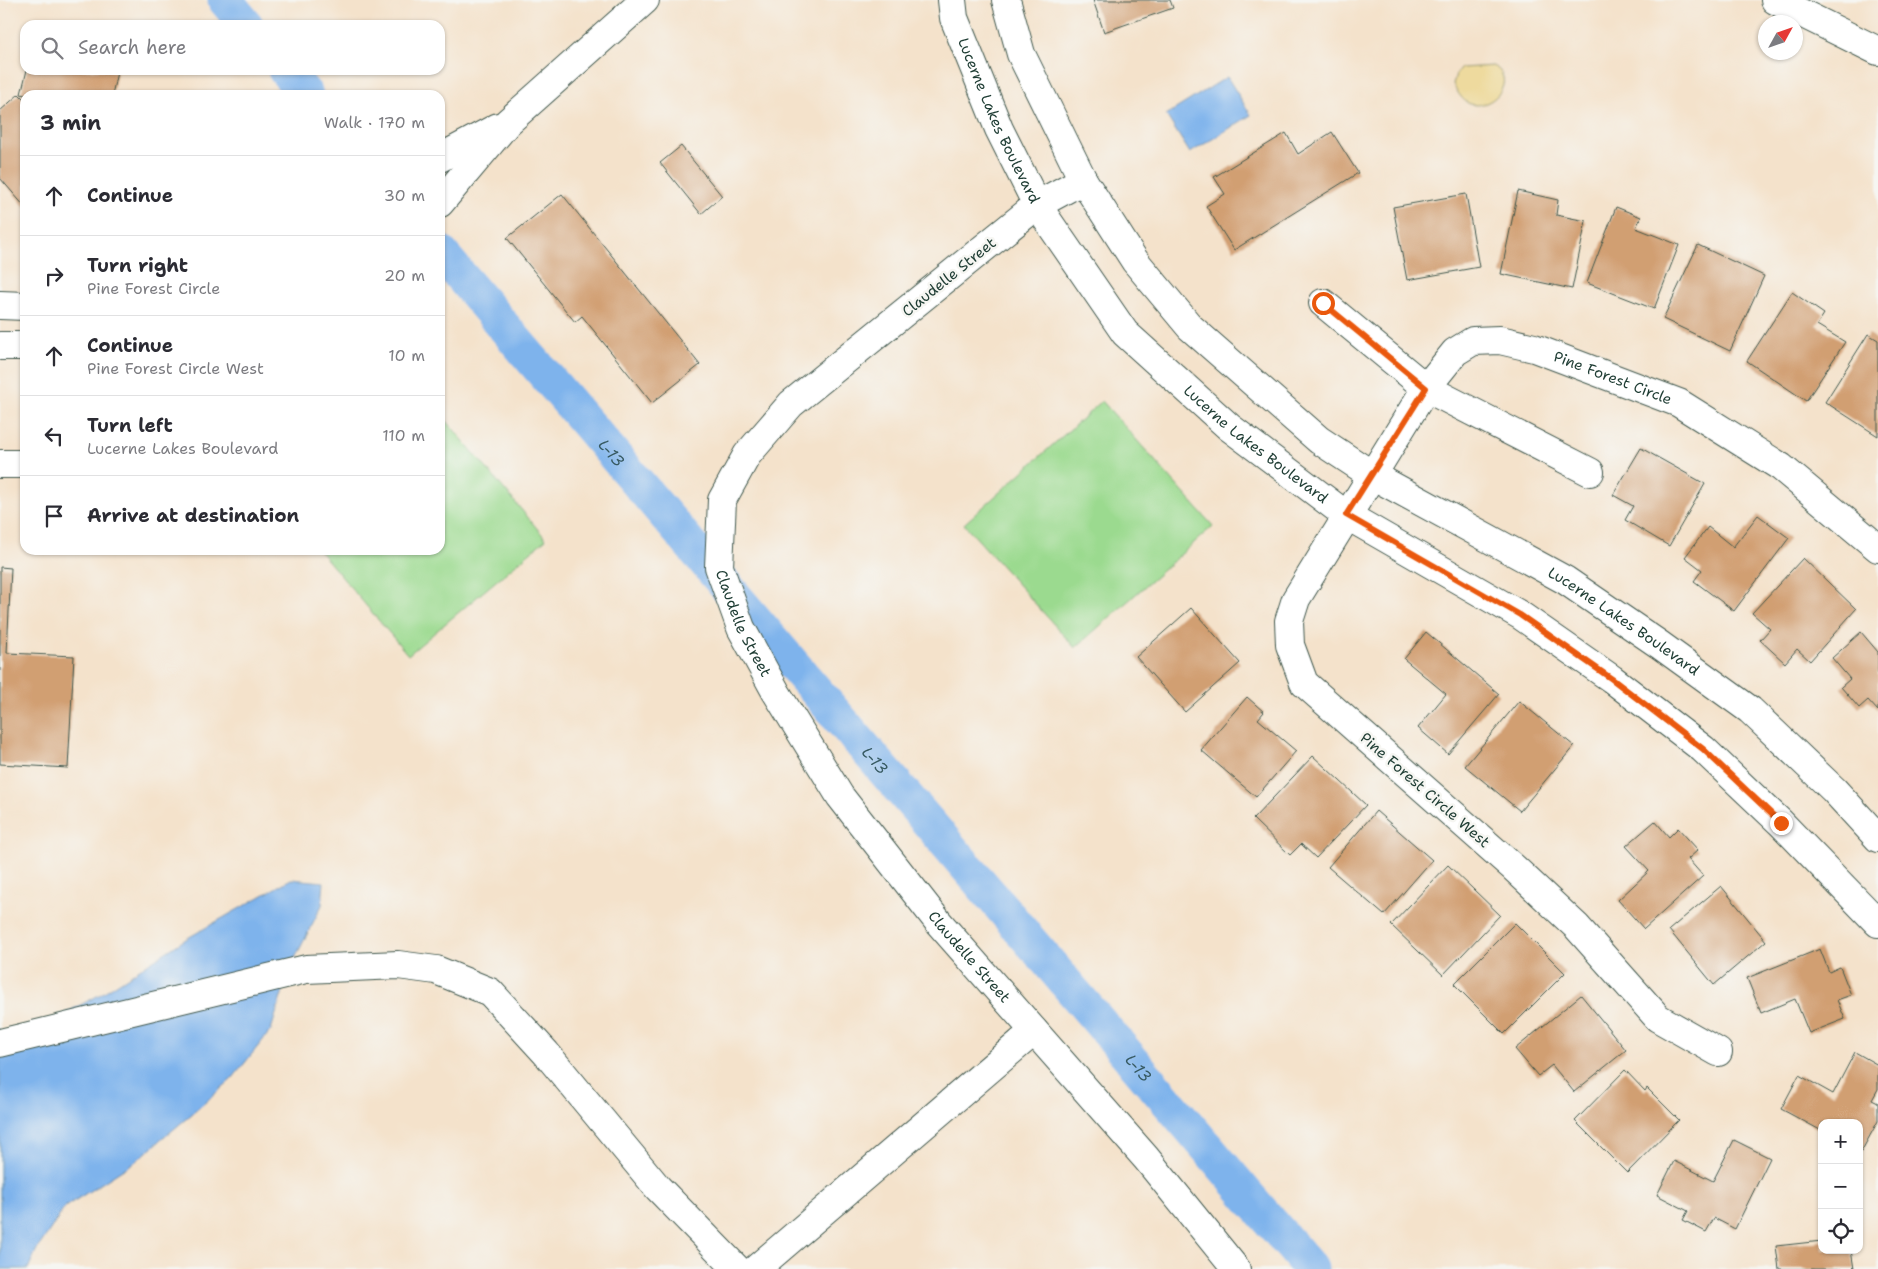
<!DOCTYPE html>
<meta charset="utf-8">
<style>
:root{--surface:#fff;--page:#f7f7f7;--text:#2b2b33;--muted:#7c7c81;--line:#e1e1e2}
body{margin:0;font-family:"Shantell Sans",sans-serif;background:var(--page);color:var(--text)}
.controls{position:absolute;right:15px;bottom:15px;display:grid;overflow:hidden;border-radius:10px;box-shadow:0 1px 4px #0004}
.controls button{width:45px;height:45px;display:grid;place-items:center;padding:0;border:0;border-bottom:1px solid var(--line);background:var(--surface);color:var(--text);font:25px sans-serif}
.compass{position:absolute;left:1758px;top:15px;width:45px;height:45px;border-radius:50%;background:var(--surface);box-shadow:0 1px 4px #0004;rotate:50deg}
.stop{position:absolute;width:15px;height:15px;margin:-11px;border:4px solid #ea580c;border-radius:50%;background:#fff}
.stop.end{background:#ea580c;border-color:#fff;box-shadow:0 1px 5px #0008}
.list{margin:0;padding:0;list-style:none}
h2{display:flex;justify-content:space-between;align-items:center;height:65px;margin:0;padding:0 20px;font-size:21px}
h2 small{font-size:16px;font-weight:400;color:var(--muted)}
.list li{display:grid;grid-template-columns:32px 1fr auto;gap:15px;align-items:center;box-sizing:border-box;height:80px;padding:0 20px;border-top:1px solid var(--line)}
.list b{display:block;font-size:19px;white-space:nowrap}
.list p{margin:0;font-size:16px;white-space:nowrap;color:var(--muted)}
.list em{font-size:16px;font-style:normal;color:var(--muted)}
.icon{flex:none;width:28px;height:28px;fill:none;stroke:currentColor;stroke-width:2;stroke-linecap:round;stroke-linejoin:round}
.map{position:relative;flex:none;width:1878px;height:1269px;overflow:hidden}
.search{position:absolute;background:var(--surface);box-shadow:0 1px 4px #0004;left:20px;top:20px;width:425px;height:55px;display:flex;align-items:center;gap:12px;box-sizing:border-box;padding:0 18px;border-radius:15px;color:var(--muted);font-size:19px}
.panel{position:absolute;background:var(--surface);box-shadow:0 1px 4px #0004;left:20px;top:90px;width:425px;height:465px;border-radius:15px}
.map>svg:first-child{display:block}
.green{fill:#9bda8f;stroke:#5d8c62}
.sand{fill:#eeda9e;stroke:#868c69}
.water{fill:#7eb3ec;stroke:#4e7890}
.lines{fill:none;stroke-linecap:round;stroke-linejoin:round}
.canal{stroke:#7eb3ec;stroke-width:35}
.building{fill:#d19f72}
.minor-casing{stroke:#3f564b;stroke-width:30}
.minor{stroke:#fff;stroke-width:28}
.route{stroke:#ea580c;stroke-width:6}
.labels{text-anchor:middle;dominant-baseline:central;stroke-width:5;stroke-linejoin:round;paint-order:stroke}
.street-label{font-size:15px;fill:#1f3d34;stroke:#f6f6f2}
.water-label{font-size:16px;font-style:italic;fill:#375a62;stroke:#f6f6f2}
</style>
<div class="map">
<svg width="1878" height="1269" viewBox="0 0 1878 1269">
<rect width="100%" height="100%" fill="#f6f6f2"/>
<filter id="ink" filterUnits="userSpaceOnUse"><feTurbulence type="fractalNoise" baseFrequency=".02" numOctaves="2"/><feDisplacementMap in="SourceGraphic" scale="10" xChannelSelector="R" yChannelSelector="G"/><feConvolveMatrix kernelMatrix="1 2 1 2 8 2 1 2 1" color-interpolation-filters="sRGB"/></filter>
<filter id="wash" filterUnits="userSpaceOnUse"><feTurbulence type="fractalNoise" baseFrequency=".0096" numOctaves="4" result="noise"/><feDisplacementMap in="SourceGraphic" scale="20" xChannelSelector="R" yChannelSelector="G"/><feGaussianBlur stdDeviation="1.12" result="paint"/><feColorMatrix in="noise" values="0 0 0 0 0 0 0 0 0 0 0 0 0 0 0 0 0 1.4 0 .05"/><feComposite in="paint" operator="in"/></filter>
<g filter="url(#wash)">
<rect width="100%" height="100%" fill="#f4e2cb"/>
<path class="green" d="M 1102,401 L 1213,526 L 1075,648 L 964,524 Z
M 440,413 L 546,539 L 408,655 L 319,550 L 440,550 Z"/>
<path class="sand" d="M 1494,66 C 1519,82 1489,113 1468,103 C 1461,99 1457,91 1453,84 L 1456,74 L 1461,68 Z"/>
<path class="water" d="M 1227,77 L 1251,115 L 1190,153 L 1166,115 Z
M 291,879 L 324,882 L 322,905 L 290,968 L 271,1030 L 232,1079 L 193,1113 L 136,1161 L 65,1207 L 36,1251 L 28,1269 L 0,1269 L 0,1048 L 101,994 L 186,939 Z"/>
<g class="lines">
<g class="canal">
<path d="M 225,0 L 246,25"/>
<path d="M 285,70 L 306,95"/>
<path id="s1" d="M 440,252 L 1311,1269"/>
</g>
</g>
<g id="blocks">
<path class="building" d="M 1093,0 L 1170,0 L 1173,8 L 1104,32 Z
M 27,70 L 107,70 L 117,72 L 112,95 L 25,95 L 21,94 Z
M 19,94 L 25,100 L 25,207 L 0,178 L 0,111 Z
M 1332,132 L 1358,173 L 1234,250 L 1206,206 L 1225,194 L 1214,177 L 1286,133 L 1298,154 Z
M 681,146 L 722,196 L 701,214 L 660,163 Z
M 1518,191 L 1558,200 L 1556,215 L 1586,221 L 1572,289 L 1501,274 Z
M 562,194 L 700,365 L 652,403 L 582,316 L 575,322 L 507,238 Z
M 1466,194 L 1479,267 L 1407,280 L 1393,207 Z
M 1616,207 L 1641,217 L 1636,228 L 1679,245 L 1654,309 L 1587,283 Z
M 1698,245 L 1764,276 L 1730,351 L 1663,319 Z
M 1792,292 L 1824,314 L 1817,325 L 1845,342 L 1806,401 L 1747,361 Z
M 1868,334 L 1878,340 L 1878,436 L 1825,402 Z
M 1641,448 L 1705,484 L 1669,546 L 1625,520 L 1633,506 L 1613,495 Z
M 1758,515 L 1789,538 L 1734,611 L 1694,581 L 1702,570 L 1685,557 L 1708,527 L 1733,547 Z
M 1803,558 L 1856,609 L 1810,661 L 1797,649 L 1785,663 L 1760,640 L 1770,629 L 1752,613 Z
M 0,567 L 11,568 L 7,653 L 74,656 L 68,768 L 0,764 Z
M 1191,608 L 1240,663 L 1185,712 L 1136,657 Z
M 1426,632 L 1499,694 L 1448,754 L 1418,728 L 1446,694 L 1404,659 Z
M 1861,632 L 1878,652 L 1878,711 L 1868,700 L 1859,708 L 1841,687 L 1850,679 L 1832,658 Z
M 1247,697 L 1264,712 L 1258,719 L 1296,751 L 1256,797 L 1201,750 Z
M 1519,701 L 1574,746 L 1520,811 L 1465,766 Z
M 1313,756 L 1366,805 L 1316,858 L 1301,844 L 1290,855 L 1253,819 Z
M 1376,811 L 1432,860 L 1384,915 L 1328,867 Z
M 1655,821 L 1669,837 L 1678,828 L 1698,850 L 1688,859 L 1703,876 L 1644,929 L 1618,900 L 1649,871 L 1626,846 Z
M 1448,865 L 1500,915 L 1443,975 L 1391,925 Z
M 1721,886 L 1766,941 L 1714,985 L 1669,930 Z
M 1515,923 L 1565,973 L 1504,1034 L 1454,984 Z
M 1820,949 L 1829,972 L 1840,967 L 1851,995 L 1837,1000 L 1845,1019 L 1809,1033 L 1795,999 L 1761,1013 L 1747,978 Z
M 1581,995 L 1626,1050 L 1574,1092 L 1552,1065 L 1538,1076 L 1515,1049 Z
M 1855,1052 L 1878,1065 L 1878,1089 L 1872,1100 L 1878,1103 L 1878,1121 L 1861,1152 L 1859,1151 L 1859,1123 L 1822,1123 L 1822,1131 L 1781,1109 L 1799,1075 L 1833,1094 Z
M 1625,1070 L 1645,1091 L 1647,1088 L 1679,1120 L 1627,1173 L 1575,1121 Z
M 1734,1140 L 1770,1158 L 1735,1229 L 1714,1218 L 1706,1232 L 1683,1220 L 1688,1211 L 1657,1195 L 1674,1161 L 1713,1181 Z
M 1822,1241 L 1822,1250 L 1851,1250 L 1854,1269 L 1779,1269 L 1776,1246 Z"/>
</g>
</g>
<g filter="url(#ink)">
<use href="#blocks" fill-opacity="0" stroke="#3f564b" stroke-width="1"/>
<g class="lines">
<defs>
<g id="minor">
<path id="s2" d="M 952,0 L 954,18 L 999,129 L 1037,205 L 1125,333 L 1229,427 L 1346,515 L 1520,615 L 1612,679 L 1703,749 L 1781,823 L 1878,923"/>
<path id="s3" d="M 1006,0 L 1021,54 L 1083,180 L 1135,261 L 1190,327 L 1319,440 L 1372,475 L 1565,580 L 1660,645 L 1750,710 L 1834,790 L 1878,838"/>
<path d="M 1775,0 L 1878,51"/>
<path d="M 440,158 L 498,127"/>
<path id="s4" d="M 1083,180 L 1037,205 L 791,404 L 747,455 L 722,500 L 719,567 L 741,628 L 776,692 L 840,796 L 940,924 L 1146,1158 L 1236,1269"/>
<path d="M 440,203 L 508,122 L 645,0"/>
<path d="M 1323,303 L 1426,388 L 1590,472"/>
<path d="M 0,305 L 25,306"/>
<path d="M 0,346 L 25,346"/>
<path d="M 0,464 L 25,464"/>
<path d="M 0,1043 L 306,969 L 398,965 L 436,970 L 490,992 L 546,1053 L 658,1188 L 737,1269"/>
<path id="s5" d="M 1718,1052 L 1658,1018 L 1577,927 L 1514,868 L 1304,683 L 1290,645 L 1289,621 L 1296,599 L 1426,388 L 1455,352 L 1473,341 L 1500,340 L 1534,348 L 1679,403 L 1781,467 L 1878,548"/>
<path d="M 756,1269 L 1034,1031"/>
</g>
</defs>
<use href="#minor" class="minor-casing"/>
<use href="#minor" class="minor"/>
</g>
</g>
<g class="lines" filter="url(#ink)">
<path class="route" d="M 1323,303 L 1426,388 L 1346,515 L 1520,615 L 1612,679 L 1703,749 L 1781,823"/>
</g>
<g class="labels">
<g class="street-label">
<text stroke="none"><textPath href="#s2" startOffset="130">Lucerne Lakes Boulevard</textPath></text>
<text transform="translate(949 277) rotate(-39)">Claudelle Street</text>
<text stroke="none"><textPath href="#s5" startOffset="1106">Pine Forest Circle</textPath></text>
<text stroke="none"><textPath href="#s2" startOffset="550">Lucerne Lakes Boulevard</textPath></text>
<text stroke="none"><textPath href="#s3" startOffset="905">Lucerne Lakes Boulevard</textPath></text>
<text stroke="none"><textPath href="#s4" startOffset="616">Claudelle Street</textPath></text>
<text transform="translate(1425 790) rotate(41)">Pine Forest Circle West</text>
<text stroke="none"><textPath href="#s4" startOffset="1021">Claudelle Street</textPath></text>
</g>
<g class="water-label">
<text stroke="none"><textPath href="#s1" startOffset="264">L-13</textPath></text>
<text stroke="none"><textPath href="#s1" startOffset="669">L-13</textPath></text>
<text stroke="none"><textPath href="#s1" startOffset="1074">L-13</textPath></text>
</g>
</g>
</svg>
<div class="controls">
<button>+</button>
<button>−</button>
<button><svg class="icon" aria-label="locate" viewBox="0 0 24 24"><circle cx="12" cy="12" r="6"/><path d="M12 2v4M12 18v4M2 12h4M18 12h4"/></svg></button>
</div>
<svg class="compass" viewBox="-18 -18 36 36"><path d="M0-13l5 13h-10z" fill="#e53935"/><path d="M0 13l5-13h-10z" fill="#7c7c81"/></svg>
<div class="stop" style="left:1323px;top:303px"></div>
<div class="stop end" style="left:1781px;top:823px"></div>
<div class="search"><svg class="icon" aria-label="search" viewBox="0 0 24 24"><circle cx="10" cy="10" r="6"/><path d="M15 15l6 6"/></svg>Search here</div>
<section class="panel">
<h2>3 min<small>Walk · 170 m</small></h2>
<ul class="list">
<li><svg class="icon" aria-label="ahead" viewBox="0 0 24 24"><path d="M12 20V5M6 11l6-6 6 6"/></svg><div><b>Continue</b></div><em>30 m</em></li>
<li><svg class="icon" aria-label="right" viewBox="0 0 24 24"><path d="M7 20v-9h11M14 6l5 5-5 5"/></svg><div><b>Turn right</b><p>Pine Forest Circle</p></div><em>20 m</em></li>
<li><svg class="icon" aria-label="ahead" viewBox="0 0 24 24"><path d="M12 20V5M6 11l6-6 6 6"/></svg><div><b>Continue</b><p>Pine Forest Circle West</p></div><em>10 m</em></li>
<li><svg class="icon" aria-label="left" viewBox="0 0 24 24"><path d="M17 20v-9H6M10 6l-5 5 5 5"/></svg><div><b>Turn left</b><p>Lucerne Lakes Boulevard</p></div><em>110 m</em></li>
<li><svg class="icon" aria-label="arrive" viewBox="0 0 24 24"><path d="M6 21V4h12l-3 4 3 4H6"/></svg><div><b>Arrive at destination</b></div></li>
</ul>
</section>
</div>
